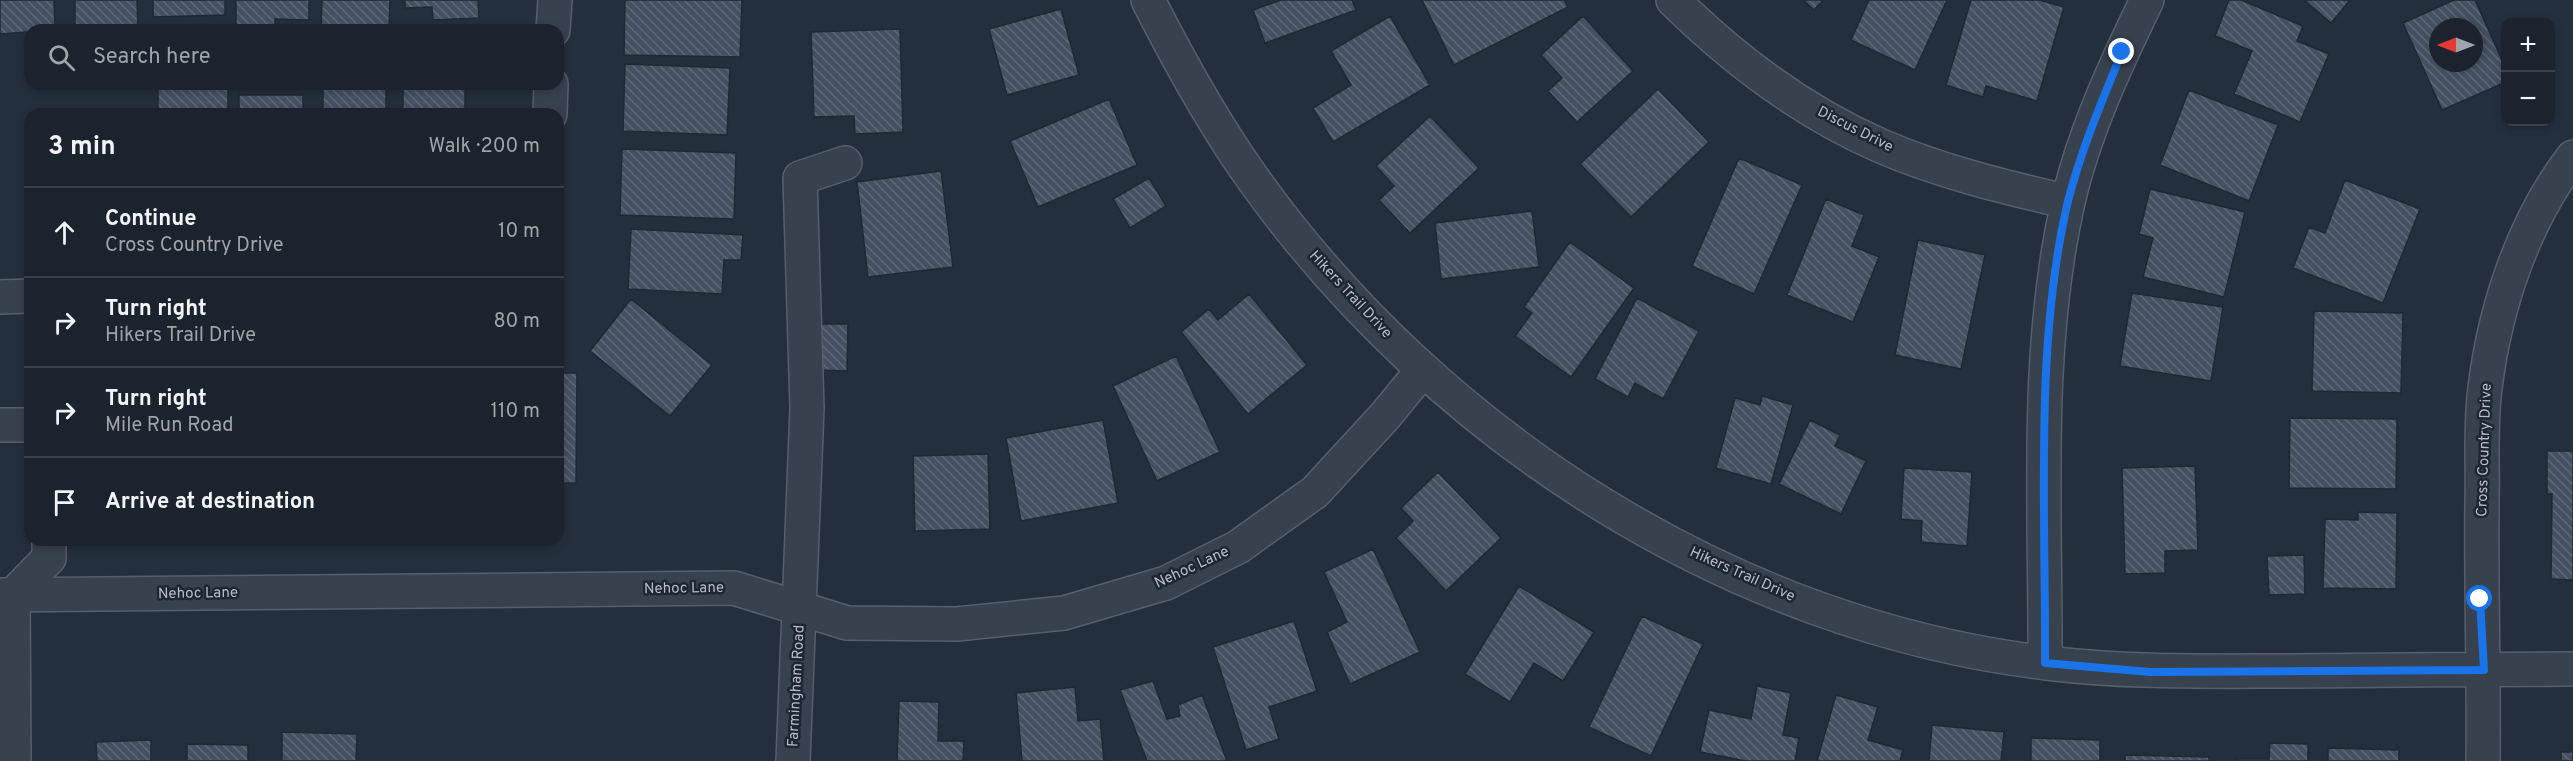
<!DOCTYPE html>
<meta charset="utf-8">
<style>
:root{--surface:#1b232e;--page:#242b36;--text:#f1f3f6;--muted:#a0a4aa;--line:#39404a}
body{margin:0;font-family:Overpass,sans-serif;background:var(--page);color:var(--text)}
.controls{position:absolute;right:18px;top:18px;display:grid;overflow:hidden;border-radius:12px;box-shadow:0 3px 9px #0003}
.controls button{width:54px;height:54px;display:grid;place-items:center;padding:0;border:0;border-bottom:2px solid var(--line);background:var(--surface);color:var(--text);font:30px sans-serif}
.compass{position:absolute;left:2429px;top:18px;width:54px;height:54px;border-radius:50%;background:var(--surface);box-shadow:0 3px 9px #0003;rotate:270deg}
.stop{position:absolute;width:18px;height:18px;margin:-14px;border:4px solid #1a73e8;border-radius:50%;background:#fff}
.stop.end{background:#1a73e8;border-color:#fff;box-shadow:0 2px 6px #0008}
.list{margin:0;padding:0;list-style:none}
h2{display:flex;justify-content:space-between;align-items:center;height:78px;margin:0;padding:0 24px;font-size:26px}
h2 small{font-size:20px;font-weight:400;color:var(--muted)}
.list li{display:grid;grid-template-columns:39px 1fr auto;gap:18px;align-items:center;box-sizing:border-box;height:90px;padding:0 24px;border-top:2px solid var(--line)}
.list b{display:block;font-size:22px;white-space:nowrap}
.list p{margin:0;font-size:20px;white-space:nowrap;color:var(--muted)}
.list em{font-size:20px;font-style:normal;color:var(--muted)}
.icon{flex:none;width:33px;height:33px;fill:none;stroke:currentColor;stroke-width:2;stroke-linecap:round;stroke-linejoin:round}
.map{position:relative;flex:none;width:2573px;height:761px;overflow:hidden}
.search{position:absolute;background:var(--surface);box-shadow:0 3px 9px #0003;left:24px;top:24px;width:540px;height:66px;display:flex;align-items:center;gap:15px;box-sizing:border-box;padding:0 21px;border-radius:18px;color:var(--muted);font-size:22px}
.panel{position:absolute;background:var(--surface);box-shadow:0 3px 9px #0003;left:24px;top:108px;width:540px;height:438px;border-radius:18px}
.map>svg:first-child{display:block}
.building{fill:url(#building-back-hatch);stroke:#1f2835;stroke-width:1.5;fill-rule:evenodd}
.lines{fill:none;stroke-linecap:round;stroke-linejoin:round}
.minor-casing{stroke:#565f6c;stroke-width:36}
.minor{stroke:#38414e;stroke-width:33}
.route{stroke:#1a73e8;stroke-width:8}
.labels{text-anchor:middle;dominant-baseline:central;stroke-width:5;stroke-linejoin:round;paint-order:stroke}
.street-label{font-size:15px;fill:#b4bcc9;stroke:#1d2633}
</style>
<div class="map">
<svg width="2573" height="761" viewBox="0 0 2573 761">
<defs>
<pattern id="building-back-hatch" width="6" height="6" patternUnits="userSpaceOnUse" patternTransform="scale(1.5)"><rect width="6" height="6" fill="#455162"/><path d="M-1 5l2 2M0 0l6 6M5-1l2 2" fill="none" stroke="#5d6877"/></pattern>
</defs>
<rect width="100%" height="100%" fill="#242f3e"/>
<path class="building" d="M 0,0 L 54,0 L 55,30 L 0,34 Z
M 75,0 L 137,0 L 138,29 L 75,30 Z
M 153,0 L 225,0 L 225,15 L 153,17 Z
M 236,0 L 309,0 L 309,20 L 275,19 L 275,26 L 236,26 Z
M 322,0 L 390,0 L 389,30 L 321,30 Z
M 405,0 L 478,0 L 479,18 L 433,20 L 432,7 L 405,8 Z
M 625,0 L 742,0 L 740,57 L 624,55 Z
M 1281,0 L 1352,0 L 1356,10 L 1265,43 L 1253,10 Z
M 1422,0 L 1564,0 L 1568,7 L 1454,65 Z
M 1803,0 L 1823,0 L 1814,10 Z
M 1869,0 L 1947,0 L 1915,70 L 1851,40 Z
M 1971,0 L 2039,0 L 2064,7 L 2037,101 L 1986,86 L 1983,97 L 1946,85 Z
M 2229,0 L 2241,0 L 2303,26 L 2297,41 L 2329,54 L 2300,122 L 2234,94 L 2252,51 L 2215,36 Z
M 2304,0 L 2350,0 L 2331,23 Z
M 2454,0 L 2475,0 L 2506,69 L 2506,82 L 2442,110 L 2403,23 ZM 2438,27 L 2474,27 L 2474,63 L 2438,63 Z
M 1061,9 L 1079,75 L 1007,95 L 989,29 Z
M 1390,16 L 1430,85 L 1333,142 L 1313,108 L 1351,85 L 1331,51 Z
M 1583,16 L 1633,71 L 1577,122 L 1548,91 L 1562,78 L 1541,55 Z
M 900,29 L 903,132 L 855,134 L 854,116 L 814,117 L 811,32 Z
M 625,64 L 730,68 L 727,135 L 623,131 Z
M 158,84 L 228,84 L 228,114 L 158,114 Z
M 323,84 L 386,84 L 386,114 L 323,114 Z
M 403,84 L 465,84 L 465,114 L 403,114 Z
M 1658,89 L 1709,142 L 1631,217 L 1580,164 Z
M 2189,90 L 2278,125 L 2249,201 L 2160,165 Z
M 239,95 L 303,95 L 303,114 L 239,114 Z
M 1109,99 L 1137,165 L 1038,207 L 1010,141 Z
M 1430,116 L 1479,168 L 1410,233 L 1379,200 L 1394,186 L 1376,166 Z
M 622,149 L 736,153 L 734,219 L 620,215 Z
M 1739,158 L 1802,185 L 1754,294 L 1692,266 Z
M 941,171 L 953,267 L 868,277 L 857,182 Z
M 1149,178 L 1166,206 L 1130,228 L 1113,199 Z
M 2345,180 L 2420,209 L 2383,303 L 2293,268 L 2309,227 L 2325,233 Z
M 2150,189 L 2245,212 L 2224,297 L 2143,277 L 2153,238 L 2139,234 Z
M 1826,199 L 1864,215 L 1852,246 L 1879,257 L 1853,322 L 1787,295 Z
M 1532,211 L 1539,267 L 1441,279 L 1435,223 Z
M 631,229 L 743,235 L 741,260 L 724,260 L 722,294 L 628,289 Z
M 1918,240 L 1985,255 L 1961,369 L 1895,355 Z
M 1570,242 L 1634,288 L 1571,377 L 1515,336 L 1532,313 L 1524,307 Z
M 2132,293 L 2223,307 L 2211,381 L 2120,366 Z
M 1249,294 L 1307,365 L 1248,414 L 1181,332 L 1209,309 L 1218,320 Z
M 1637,298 L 1699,331 L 1663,399 L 1635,383 L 1628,397 L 1595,379 Z
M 631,299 L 712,365 L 670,416 L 590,351 Z
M 2314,311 L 2403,313 L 2401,393 L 2312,391 Z
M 819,324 L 848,324 L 847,371 L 818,370 Z
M 1176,356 L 1220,452 L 1157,481 L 1113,386 Z
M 558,373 L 577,373 L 576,483 L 558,483 Z
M 1762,396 L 1793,405 L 1771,484 L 1716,468 L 1735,398 L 1760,405 Z
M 2290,418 L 2397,419 L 2396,489 L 2289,488 Z
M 1103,420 L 1118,503 L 1021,521 L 1006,438 Z
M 1810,420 L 1840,435 L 1835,446 L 1866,461 L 1841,514 L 1779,484 Z
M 2547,451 L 2573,451 L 2573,580 L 2551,579 L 2552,494 L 2547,494 Z
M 988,454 L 990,529 L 915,531 L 913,456 Z
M 2195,466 L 2198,550 L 2165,551 L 2165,573 L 2125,574 L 2122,468 Z
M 1904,468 L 1972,472 L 1967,546 L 1921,542 L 1922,521 L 1901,519 Z
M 1438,472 L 1501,538 L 1446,591 L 1396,538 L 1413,521 L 1401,508 Z
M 2358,512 L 2397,513 L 2396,589 L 2323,588 L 2325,519 L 2358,520 Z
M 1373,549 L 1420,652 L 1350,684 L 1327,632 L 1347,622 L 1324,572 Z
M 2304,555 L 2305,594 L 2269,595 L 2267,556 Z
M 1519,586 L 1594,632 L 1563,681 L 1534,663 L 1510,702 L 1465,674 Z
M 1642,616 L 1703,644 L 1651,756 L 1589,727 Z
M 1294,621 L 1317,691 L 1269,707 L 1279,739 L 1246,750 L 1213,647 Z
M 1153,681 L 1167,719 L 1180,716 L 1178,705 L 1202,695 L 1227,761 L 1147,761 L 1120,690 Z
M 1757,686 L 1791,693 L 1783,735 L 1799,738 L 1795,761 L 1746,761 L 1700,752 L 1709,710 L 1751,719 Z
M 1075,687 L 1078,721 L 1100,719 L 1104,761 L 1022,761 L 1016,693 Z
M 1836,695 L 1878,707 L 1868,740 L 1903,750 L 1900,761 L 1817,761 Z
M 899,701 L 939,702 L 938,741 L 964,741 L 963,761 L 897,761 Z
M 1932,725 L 2004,732 L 2001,761 L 1929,761 Z
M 282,732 L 357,734 L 356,761 L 282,761 Z
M 2031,738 L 2100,740 L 2100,761 L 2031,761 Z
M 151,740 L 151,761 L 89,761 L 97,761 L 96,742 Z
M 2270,743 L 2308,744 L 2308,761 L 2236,761 L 2236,759 L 2269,759 Z
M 187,744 L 248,745 L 248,761 L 187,761 Z
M 2328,748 L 2399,750 L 2399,761 L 2328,761 Z
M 2561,752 L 2573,752 L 2573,761 L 2561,761 Z
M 2125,755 L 2209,757 L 2209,761 L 2125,761 Z"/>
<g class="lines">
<defs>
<path id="minor" d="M 1148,0 C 1180,63 1214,125 1256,183 C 1439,437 1733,626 2047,663 C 2129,673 2210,671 2293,671 C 2386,670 2480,669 2573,669
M 1673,0 C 1733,59 1803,112 1881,146 C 1941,172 2005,187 2068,202
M 553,30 L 555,0
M 550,114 L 551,84
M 0,297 L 30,296
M 0,425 L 30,425
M 0,595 L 734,588 L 847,623 L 957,624 L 1064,613 L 1166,583 L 1238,547 L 1315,492 L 1385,416 L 1422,371
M 13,595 L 14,761
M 13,595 L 49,558 L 49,540
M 2045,663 C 2046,511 2034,352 2068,202 C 2084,132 2116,64 2147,0
M 793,761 L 807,408 L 800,178 L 845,163
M 2483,761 C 2484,674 2481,588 2482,502 C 2483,464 2480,425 2485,388 C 2495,307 2523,222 2573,157"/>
</defs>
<use href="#minor" class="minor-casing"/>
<use href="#minor" class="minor"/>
</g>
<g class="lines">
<path class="route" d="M 2122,52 C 2102,101 2081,150 2068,201 C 2034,344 2046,516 2045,663 L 2150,672 L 2484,670 L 2480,599"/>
</g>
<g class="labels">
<g class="street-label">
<text transform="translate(1855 130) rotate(27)">Discus Drive</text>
<text transform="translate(1350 295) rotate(47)">Hikers Trail Drive</text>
<text transform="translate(2485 450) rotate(-88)">Cross Country Drive</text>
<text transform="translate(1192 568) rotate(-25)">Nehoc Lane</text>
<text transform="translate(1742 575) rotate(24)">Hikers Trail Drive</text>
<text transform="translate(684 589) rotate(-1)">Nehoc Lane</text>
<text transform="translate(198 594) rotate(-1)">Nehoc Lane</text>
<text transform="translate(797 686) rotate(-87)">Farmingham Road</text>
</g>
</g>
</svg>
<div class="controls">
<button>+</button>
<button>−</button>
</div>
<svg class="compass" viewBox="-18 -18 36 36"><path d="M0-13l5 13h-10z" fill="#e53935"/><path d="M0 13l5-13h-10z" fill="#a0a4aa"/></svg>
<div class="stop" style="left:2480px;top:599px"></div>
<div class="stop end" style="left:2122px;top:52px"></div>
<div class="search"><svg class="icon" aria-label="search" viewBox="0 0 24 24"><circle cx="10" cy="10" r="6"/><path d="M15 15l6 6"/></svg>Search here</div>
<section class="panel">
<h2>3 min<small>Walk · 200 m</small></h2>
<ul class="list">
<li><svg class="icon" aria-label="ahead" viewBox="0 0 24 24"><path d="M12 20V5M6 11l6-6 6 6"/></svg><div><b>Continue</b><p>Cross Country Drive</p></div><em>10 m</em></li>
<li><svg class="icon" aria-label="right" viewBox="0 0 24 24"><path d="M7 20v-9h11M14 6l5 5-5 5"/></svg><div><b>Turn right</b><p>Hikers Trail Drive</p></div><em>80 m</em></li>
<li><svg class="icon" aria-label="right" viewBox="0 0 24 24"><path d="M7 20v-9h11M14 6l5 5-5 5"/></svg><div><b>Turn right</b><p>Mile Run Road</p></div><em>110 m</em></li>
<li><svg class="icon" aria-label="arrive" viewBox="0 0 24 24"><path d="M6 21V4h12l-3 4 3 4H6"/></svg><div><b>Arrive at destination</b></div></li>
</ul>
</section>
</div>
